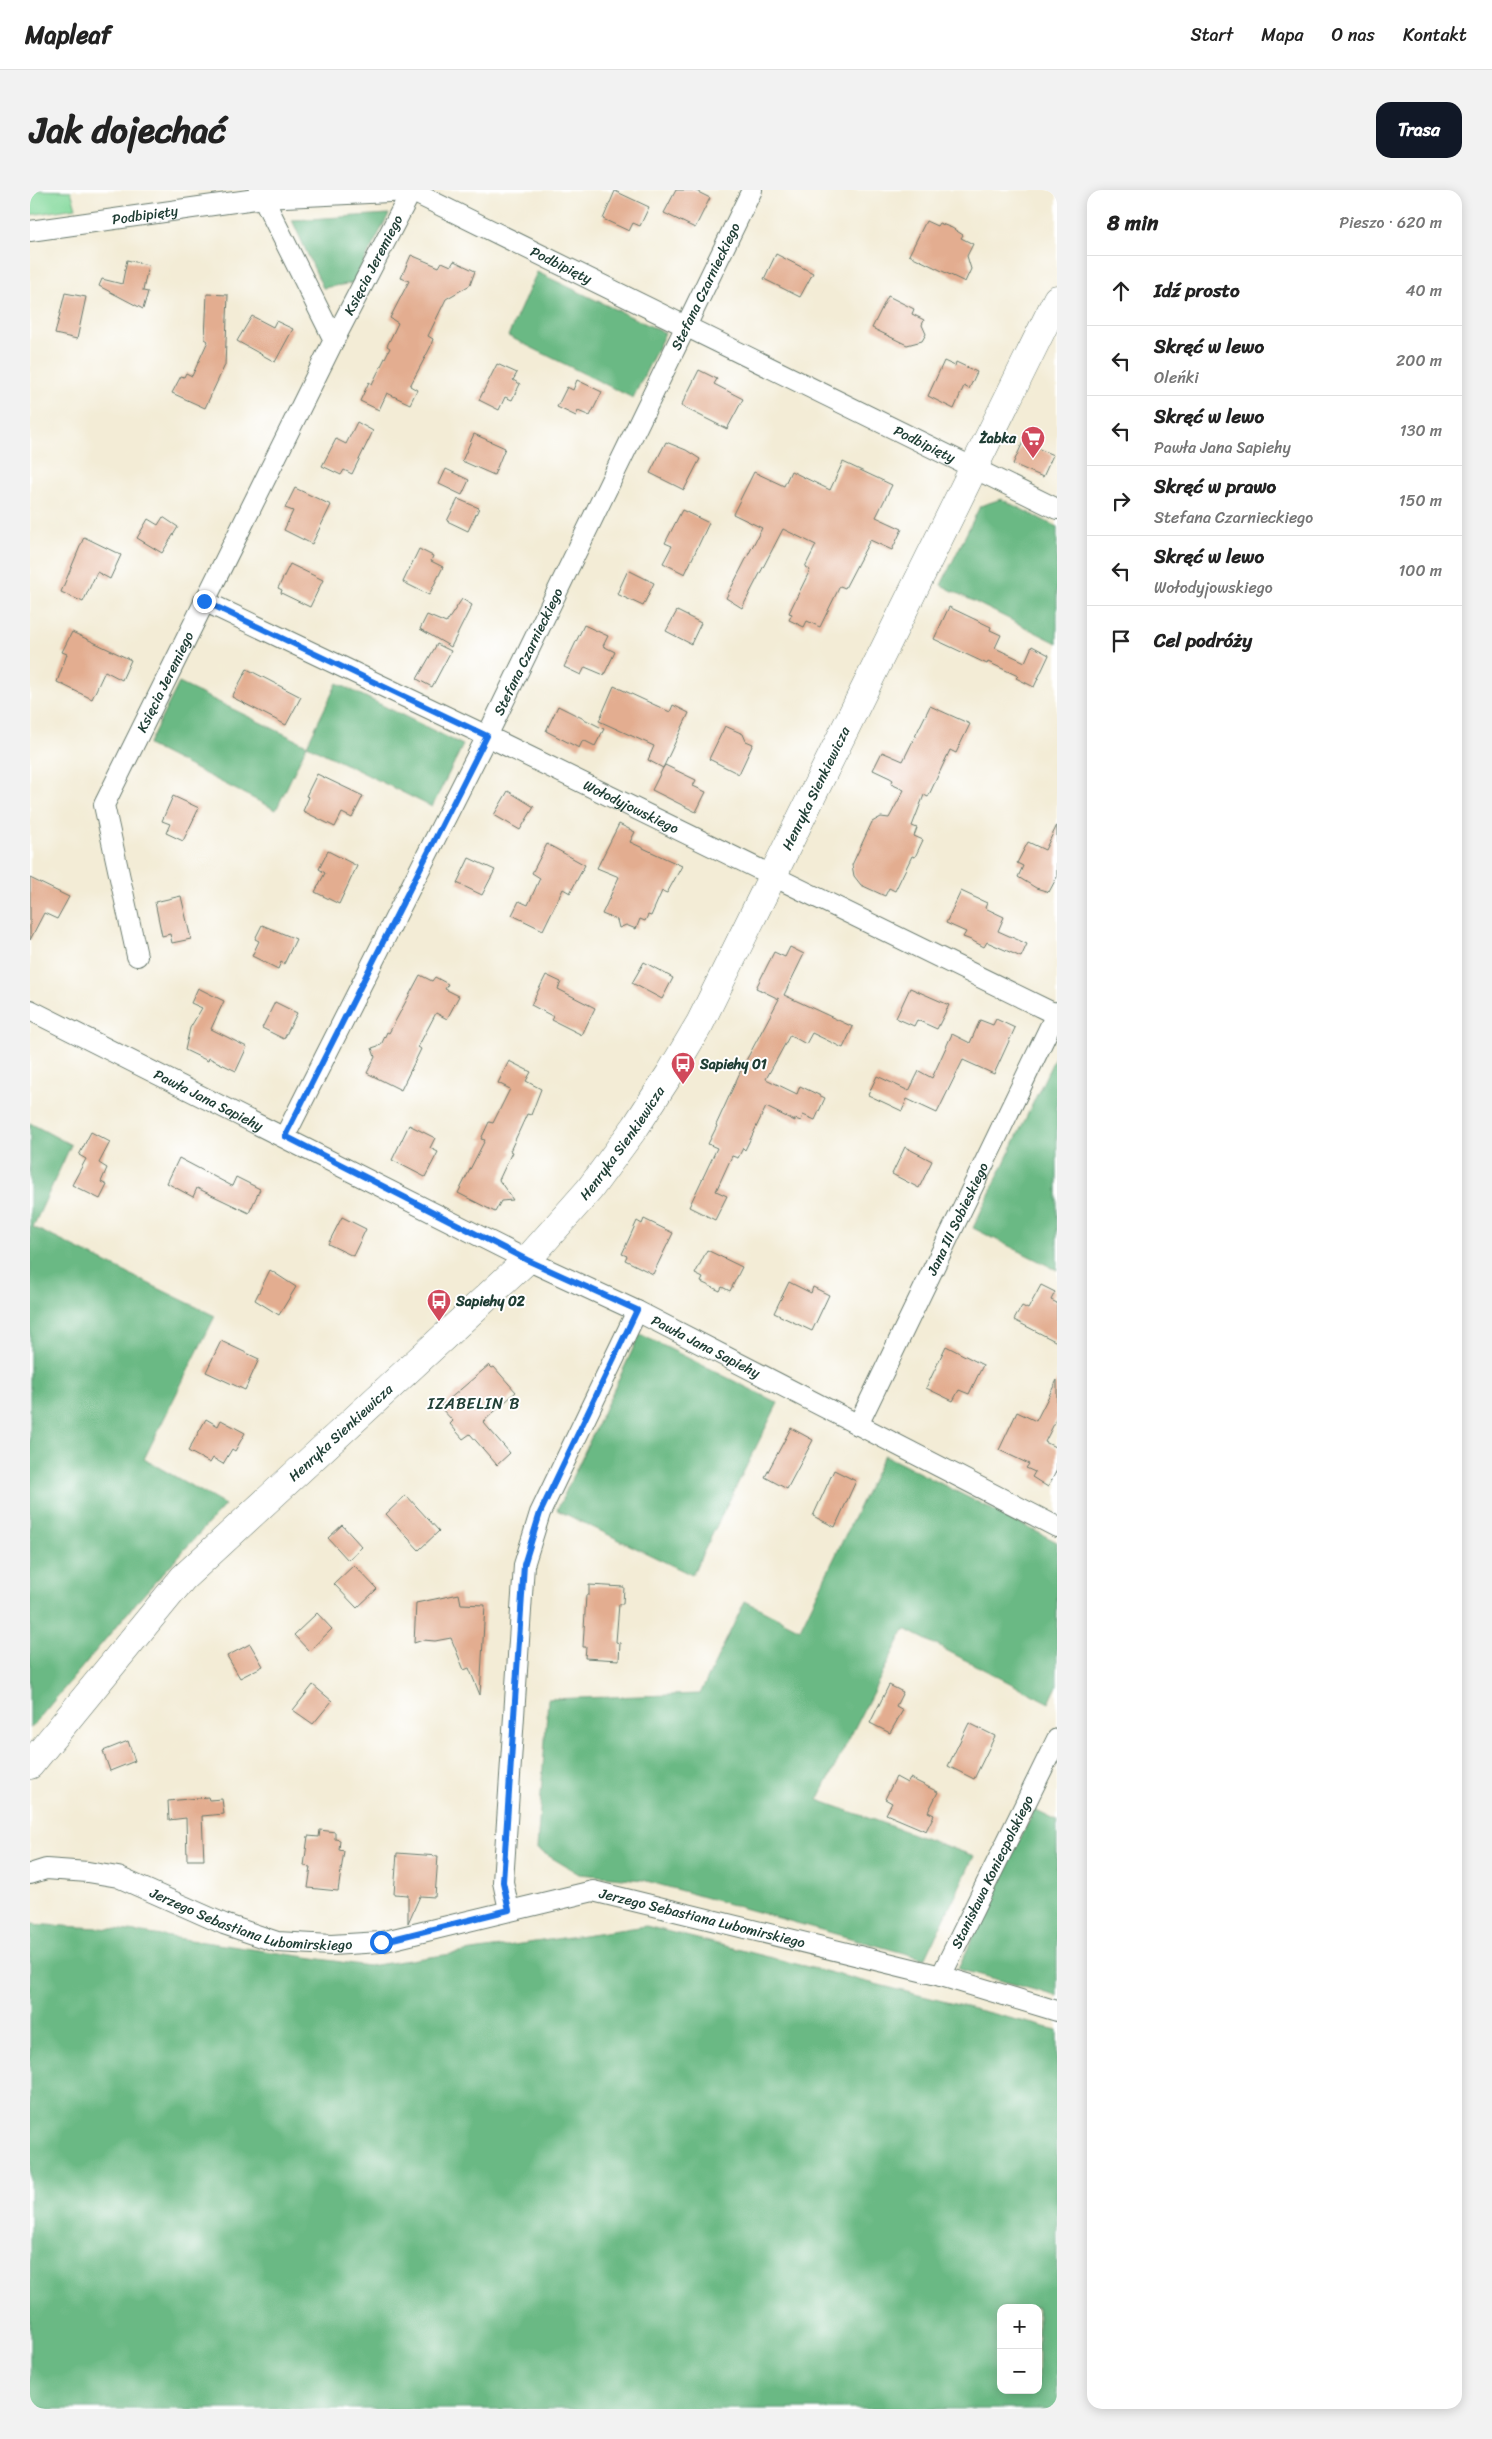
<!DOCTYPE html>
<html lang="pl">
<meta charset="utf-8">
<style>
:root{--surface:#fff;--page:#f2f2f2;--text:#222;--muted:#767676;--line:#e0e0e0;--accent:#111827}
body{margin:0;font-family:Sriracha,sans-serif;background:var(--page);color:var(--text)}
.controls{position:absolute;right:15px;bottom:15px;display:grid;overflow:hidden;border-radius:10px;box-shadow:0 2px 12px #0003}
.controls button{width:45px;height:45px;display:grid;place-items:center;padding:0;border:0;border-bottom:1px solid var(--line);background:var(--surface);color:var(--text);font:25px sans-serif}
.stop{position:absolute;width:15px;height:15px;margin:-11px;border:4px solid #1a73e8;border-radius:50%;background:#fff}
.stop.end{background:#1a73e8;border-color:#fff;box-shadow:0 1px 5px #0008}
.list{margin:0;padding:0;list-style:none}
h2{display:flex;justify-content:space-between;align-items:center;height:65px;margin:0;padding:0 20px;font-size:21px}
h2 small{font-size:16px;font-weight:400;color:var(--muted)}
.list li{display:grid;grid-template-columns:32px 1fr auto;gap:15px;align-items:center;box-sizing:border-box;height:70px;padding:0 20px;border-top:1px solid var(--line)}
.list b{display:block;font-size:19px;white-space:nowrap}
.list p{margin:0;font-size:16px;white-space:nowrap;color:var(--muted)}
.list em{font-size:16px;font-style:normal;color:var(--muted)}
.icon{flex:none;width:28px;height:28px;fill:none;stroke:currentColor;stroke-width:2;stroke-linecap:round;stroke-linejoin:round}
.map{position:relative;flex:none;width:1027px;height:2219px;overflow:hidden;border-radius:15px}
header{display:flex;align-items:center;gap:30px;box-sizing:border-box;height:70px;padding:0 25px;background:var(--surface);border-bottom:1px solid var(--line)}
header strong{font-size:24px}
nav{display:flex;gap:28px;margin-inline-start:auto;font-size:18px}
.intro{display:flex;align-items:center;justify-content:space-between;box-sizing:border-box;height:120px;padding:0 30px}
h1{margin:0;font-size:35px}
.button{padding:12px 22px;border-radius:15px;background:var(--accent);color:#fff;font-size:18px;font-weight:700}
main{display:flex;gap:30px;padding:0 30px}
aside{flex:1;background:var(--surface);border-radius:15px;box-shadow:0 2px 12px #0003}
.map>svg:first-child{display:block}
.green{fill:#84d99c;stroke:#528b68}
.forest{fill:#6bb984;stroke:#457b5c;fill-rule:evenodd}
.building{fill:#e3ad90}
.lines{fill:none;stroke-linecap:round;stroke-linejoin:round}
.street-casing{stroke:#697a6d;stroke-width:22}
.secondary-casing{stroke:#697a6d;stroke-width:29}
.street{stroke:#fff;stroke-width:20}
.secondary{stroke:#fff;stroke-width:28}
.route{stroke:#1a73e8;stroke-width:6}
.labels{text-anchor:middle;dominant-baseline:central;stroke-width:4;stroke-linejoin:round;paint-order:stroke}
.street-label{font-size:14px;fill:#1f3d34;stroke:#fff}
.poi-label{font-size:14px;font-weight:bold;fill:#1f3d34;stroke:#fff;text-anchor:start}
.quarter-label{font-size:16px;letter-spacing:1px;fill:#1f3d34;stroke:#fff}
</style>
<header>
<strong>Mapleaf</strong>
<nav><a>Start</a><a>Mapa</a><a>O nas</a><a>Kontakt</a></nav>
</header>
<div class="intro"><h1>Jak dojechać</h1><a class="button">Trasa</a></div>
<main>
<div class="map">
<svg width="1027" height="2219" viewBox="0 0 1027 2219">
<rect width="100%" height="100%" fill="#fff"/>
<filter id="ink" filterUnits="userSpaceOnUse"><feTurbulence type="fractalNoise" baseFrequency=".02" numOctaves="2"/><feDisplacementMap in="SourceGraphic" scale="10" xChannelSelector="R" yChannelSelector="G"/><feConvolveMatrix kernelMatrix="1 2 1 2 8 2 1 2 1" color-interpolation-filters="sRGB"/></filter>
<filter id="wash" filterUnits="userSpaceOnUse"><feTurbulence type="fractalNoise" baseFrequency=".0096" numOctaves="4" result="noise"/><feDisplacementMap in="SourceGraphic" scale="20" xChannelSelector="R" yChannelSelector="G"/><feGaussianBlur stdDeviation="1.12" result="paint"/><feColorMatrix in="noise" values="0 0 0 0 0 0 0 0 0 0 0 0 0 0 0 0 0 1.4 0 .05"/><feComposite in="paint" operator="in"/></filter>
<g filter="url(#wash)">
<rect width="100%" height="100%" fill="#f3ecd6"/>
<path class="green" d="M 0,0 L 41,1 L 46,18 L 0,25 Z"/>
<path class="forest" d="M 359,24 L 323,93 L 293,98 L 262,30 Z
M 507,82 L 635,143 L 603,208 L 478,146 Z
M 971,309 L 1027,337 L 1027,453 L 911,395 L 950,316 Z
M 149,493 L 277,555 L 307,493 L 433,555 L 402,617 L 277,555 L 246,620 L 118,555 Z
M 1027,863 L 1027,1080 L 943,1038 Z
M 0,933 L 41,955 L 3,1037 L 185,1126 L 114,1269 L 195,1315 L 106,1413 L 0,1539 Z
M 610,1144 L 748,1213 L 662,1385 L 527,1320 Z
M 854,1265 L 1027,1352 L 1027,1496 L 1019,1513 L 875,1439 L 788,1610 L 944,1666 L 895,1769 L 613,1690 L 549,1684 L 507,1659 L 518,1509 L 670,1504 L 715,1411 L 770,1439 Z
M 1004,1620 L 1027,1631 L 1027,1806 L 928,1779 Z
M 0,1734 L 85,1739 L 338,1776 L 616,1736 L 1027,1840 L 1027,2219 L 0,2219 ZM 971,2118 L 1008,2118 L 1008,2200 L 971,2200 Z"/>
<g id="blocks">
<path class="building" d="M 646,0 L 664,0 L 680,8 L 665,38 L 634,23 Z
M 585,1 L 619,17 L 610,36 L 603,33 L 599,41 L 573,29 Z
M 896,31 L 907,36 L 909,33 L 922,38 L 933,45 L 931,48 L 943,54 L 937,66 L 941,79 L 935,92 L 879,65 Z
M 746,64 L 783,83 L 770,107 L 734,89 Z
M 381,65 L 409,77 L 412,72 L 421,76 L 424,71 L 445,81 L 440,95 L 416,109 L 398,146 L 403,149 L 400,158 L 380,196 L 387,200 L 380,214 L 357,203 L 349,220 L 330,211 L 339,192 L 342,194 L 360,158 L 357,156 L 368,133 L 360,128 L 379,91 L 371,88 Z
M 97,70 L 118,75 L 113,101 L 118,102 L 113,119 L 69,96 L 72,89 L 92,94 Z
M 35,103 L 56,107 L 47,149 L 25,144 Z
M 177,104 L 198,105 L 195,175 L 175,218 L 142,203 L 151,186 L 154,187 L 156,183 L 162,186 L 178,151 L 175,149 Z
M 858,106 L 884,119 L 882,124 L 894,130 L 892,135 L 896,144 L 892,151 L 877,155 L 842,138 Z
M 222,126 L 243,137 L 246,131 L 263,139 L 245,172 L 207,151 Z
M 914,171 L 925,176 L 926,172 L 947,182 L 939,199 L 934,196 L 924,219 L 898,206 Z
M 467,174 L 487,183 L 483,190 L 490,194 L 482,210 L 475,207 L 469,220 L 449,210 Z
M 669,180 L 687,189 L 684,194 L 713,209 L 697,239 L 651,216 Z
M 547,190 L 572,202 L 560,226 L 548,221 L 546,226 L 527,217 L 537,197 L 543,200 Z
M 327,232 L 343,241 L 322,284 L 314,280 L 311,285 L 292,276 L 306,249 L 316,254 Z
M 444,244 L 475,258 L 464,285 L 432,271 Z
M 636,252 L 656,260 L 670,269 L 654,300 L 620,283 Z
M 993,252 L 1023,265 L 1013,287 L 983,274 Z
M 813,272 L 862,295 L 846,327 L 872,339 L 862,360 L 840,350 L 815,398 L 810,396 L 790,437 L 777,431 L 774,437 L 759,430 L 762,424 L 759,423 L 780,380 L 775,377 L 786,355 L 753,339 L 712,418 L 696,408 L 732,338 L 703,324 L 724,282 L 754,296 L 761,281 L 800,300 Z
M 416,279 L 439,290 L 432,305 L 409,294 Z
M 265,298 L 301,315 L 282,354 L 254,340 L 263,321 L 255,318 Z
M 428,309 L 449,318 L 438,341 L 417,331 Z
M 652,320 L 679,333 L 655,384 L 633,373 L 642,356 L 635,353 Z
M 133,327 L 148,337 L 132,363 L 107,348 L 118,329 L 128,335 Z
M 54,347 L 91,365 L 80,389 L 67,382 L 53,412 L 31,402 Z
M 389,359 L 403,366 L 401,371 L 413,377 L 399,405 L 373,392 Z
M 260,374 L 293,390 L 280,417 L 251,403 L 252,400 L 248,398 Z
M 598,380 L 624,393 L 613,416 L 587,404 Z
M 432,409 L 442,415 L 421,457 L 390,439 L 397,425 L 416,433 Z
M 919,417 L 961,437 L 960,440 L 971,445 L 965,458 L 995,472 L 1002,456 L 1019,465 L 1004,497 L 986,488 L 988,486 L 958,472 L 957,474 L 904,449 Z
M 647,421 L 671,433 L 661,454 L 636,441 Z
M 554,435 L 578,446 L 573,456 L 585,462 L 574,485 L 555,477 L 551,485 L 534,477 Z
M 42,442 L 101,470 L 92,490 L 75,481 L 62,509 L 27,492 L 37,464 L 32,462 Z
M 407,454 L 421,461 L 402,497 L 387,489 Z
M 217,479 L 271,507 L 256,535 L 202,507 Z
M 584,496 L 640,522 L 643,515 L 659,523 L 633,578 L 635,575 L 666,590 L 663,596 L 676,602 L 666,622 L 622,600 L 633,578 L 618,570 L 624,556 L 569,531 Z
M 528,516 L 574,539 L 565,556 L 553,550 L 549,558 L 516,541 Z
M 900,516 L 940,534 L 926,563 L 920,560 L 898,607 L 894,605 L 882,636 L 887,638 L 884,646 L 893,650 L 885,667 L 882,666 L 865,701 L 859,698 L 855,706 L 831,695 L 824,686 L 822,675 L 842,632 L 851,627 L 859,628 L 874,600 L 861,594 L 863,590 L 860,588 L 843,580 L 852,562 L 873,571 Z
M 695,536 L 713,544 L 716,551 L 723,554 L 709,584 L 679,569 Z
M 287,584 L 333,606 L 322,628 L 312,623 L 305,637 L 273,621 L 279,607 L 276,606 Z
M 478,601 L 504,617 L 490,640 L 464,625 Z
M 143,606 L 169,618 L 153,651 L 136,643 L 140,634 L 132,631 Z
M 589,634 L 605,642 L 600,652 L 652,676 L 637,703 L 632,701 L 621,726 L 618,725 L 615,731 L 610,729 L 606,739 L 596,735 L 589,738 L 587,730 L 572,724 L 589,687 L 567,678 Z
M 1027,635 L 1027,687 L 1019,702 L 1006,698 L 988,687 L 993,676 L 987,673 L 998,652 L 1015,660 Z
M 517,654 L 555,675 L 540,703 L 533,699 L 513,740 L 482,725 L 489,711 L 498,715 L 510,688 L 502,683 Z
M 298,661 L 327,676 L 309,714 L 285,702 L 295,683 L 289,679 Z
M 439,668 L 465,680 L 452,705 L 427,693 Z
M 0,688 L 39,707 L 27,729 L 14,723 L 0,750 Z
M 931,701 L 957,713 L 955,718 L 974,727 L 968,741 L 997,754 L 991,767 L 957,752 L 954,757 L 941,750 L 933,747 L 936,742 L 916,733 Z
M 151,706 L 161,749 L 142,753 L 140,744 L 132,746 L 125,712 Z
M 232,735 L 266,749 L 254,774 L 251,772 L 248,779 L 222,766 L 229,751 L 225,749 Z
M 760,757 L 774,764 L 754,805 L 823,837 L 813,858 L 782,843 L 776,854 L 760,845 L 736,889 L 767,904 L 770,896 L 795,908 L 785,930 L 773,925 L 771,931 L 765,929 L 765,931 L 736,917 L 715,960 L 713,958 L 708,968 L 702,966 L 686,1001 L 697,1006 L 685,1030 L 659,1017 L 687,958 L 678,954 L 687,936 L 686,935 L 712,878 L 749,809 L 726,798 L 744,762 L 755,767 Z
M 614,772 L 643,788 L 632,809 L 602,793 Z
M 390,785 L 402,791 L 405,787 L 418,794 L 415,799 L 429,806 L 417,829 L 406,823 L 388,857 L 391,859 L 371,900 L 337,883 L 345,867 L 342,858 L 351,855 L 357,842 L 359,843 Z
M 516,785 L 531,792 L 528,799 L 565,818 L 552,845 L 522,830 L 524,827 L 501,815 Z
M 168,798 L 194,811 L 181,839 L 217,857 L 206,881 L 179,868 L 178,871 L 155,860 L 160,838 L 172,818 L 161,813 Z
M 880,798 L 919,815 L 907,839 L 887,830 L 884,836 L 866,828 Z
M 245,812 L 267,823 L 254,849 L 232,838 Z
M 966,829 L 985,838 L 964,884 L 933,870 L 907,923 L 877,909 L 872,921 L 838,905 L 847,886 L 879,901 L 889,881 L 902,888 L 922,844 L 940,853 L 950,830 L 963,835 Z
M 479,871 L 501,882 L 496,891 L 511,899 L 501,925 L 497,924 L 480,961 L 482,962 L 469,990 L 483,1010 L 471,1011 L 465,1022 L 428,1003 L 455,950 L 451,949 L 459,932 L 463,933 L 480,899 L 468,893 Z
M 379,935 L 405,948 L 400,958 L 408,962 L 395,987 L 362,970 Z
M 61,942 L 80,952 L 69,973 L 77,978 L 71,992 L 77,995 L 70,1009 L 42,995 L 56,969 L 49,965 Z
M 875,957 L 902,971 L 889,998 L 862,984 Z
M 149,968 L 202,996 L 206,987 L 230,999 L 219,1023 L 167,998 L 163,1007 L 137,993 Z
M 312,1027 L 336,1039 L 323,1066 L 298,1054 Z
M 614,1029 L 643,1043 L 623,1084 L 595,1070 L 597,1066 L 592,1064 L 607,1031 L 612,1034 Z
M 677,1060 L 712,1077 L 700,1101 L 692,1097 L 690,1101 L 671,1092 L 673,1088 L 665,1084 Z
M 240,1080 L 266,1097 L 249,1125 L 225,1110 Z
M 759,1092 L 781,1103 L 783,1097 L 799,1105 L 782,1141 L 744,1123 Z
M 1011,1095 L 1025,1102 L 1021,1110 L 1027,1113 L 1027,1152 L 984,1130 L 992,1116 L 998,1119 Z
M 191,1151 L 229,1169 L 215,1200 L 176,1182 Z
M 916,1156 L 953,1175 L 939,1204 L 929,1200 L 923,1211 L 896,1198 Z
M 459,1175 L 462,1178 L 464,1177 L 486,1202 L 453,1232 L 480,1263 L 467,1275 L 440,1244 L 433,1249 L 420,1234 L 423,1231 L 410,1217 Z
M 1027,1190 L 1027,1228 L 1015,1252 L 1027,1258 L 1027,1280 L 1018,1297 L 1002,1287 L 1005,1282 L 996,1278 L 999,1274 L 969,1260 L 987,1222 L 1006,1231 Z
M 176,1229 L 188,1236 L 191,1230 L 215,1243 L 205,1261 L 202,1259 L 193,1274 L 183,1268 L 180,1273 L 158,1261 Z
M 761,1238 L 783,1250 L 757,1299 L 735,1287 Z
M 804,1280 L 826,1291 L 805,1337 L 783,1326 Z
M 376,1305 L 409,1341 L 389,1360 L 356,1324 Z
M 312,1335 L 332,1357 L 318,1370 L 298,1348 Z
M 324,1375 L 347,1399 L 327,1418 L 304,1394 Z
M 559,1395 L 594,1397 L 593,1414 L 589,1414 L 586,1452 L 590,1453 L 589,1470 L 555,1468 L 556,1457 L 553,1457 L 556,1405 L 559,1405 Z
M 429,1404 L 431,1414 L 455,1415 L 450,1505 L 439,1478 L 434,1480 L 421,1448 L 405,1451 L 393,1450 L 384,1453 L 386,1413 Z
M 287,1423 L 302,1439 L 279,1461 L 264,1445 Z
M 220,1454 L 233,1476 L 210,1488 L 197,1466 Z
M 283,1495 L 302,1511 L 283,1534 L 263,1520 Z
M 859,1495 L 873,1502 L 866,1516 L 873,1520 L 860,1543 L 840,1533 Z
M 939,1533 L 965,1546 L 944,1589 L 918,1576 Z
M 98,1551 L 105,1571 L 80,1581 L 73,1561 Z
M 866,1587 L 877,1593 L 880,1588 L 908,1602 L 898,1622 L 904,1625 L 896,1641 L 856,1624 L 862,1613 L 855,1609 Z
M 178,1607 L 179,1610 L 192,1609 L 194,1624 L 172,1626 L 174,1670 L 157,1670 L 156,1628 L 139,1630 L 138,1611 Z
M 290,1640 L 305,1642 L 305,1649 L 310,1650 L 309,1660 L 314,1661 L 308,1701 L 278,1698 L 281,1677 L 274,1676 L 278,1646 L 289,1647 Z
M 367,1663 L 408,1666 L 405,1707 L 390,1706 L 378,1733 L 378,1705 L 364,1704 Z"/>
</g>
</g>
<g filter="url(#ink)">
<use href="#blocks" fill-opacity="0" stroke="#697a6d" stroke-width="1"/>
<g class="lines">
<defs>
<g id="street">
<path d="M 229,0 L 304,150"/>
<path id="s1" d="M 0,41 L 233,8 L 381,1 L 1027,319"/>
<path id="s2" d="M 174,411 L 457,546 L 1027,825"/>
<path id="s3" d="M 107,766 L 74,615 L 304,150 L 382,0"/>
<path id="s4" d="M 0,820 L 497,1070 L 607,1121 L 1027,1337"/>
<path id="s5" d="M 255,946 L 457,546 L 722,0"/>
<path id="s6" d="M 828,1235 L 1027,822"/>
<path id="s7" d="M 0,1684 L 16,1679 L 58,1682 L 88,1687 L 194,1734 L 247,1752 L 301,1755 L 351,1752 L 563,1701 L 911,1786 L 1027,1821"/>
<path d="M 479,1720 L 473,1692 L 494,1375 L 510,1323 L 607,1121"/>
<path id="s8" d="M 911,1786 L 1027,1549"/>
</g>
<g id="secondary">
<path id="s9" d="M 0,1575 L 153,1388 L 497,1070 L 559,1000 L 606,936 L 641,882 L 670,833 L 1027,109"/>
</g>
</defs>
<use href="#street" class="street-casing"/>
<use href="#secondary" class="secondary-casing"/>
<use href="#street" class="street"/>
<use href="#secondary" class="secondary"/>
</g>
</g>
<g class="lines" filter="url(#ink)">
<path class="route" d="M 174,411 L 457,546 L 255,946 L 497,1070 L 607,1120 L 510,1323 L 494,1375 L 473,1692 L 479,1720 L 351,1752"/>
</g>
<defs>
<symbol id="supermarket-pin" viewBox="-11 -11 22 30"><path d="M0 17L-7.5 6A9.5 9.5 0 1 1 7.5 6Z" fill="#d1495b" stroke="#fff"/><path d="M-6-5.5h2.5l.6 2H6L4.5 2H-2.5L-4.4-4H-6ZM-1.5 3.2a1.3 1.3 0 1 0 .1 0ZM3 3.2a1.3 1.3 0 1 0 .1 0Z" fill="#fff"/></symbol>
<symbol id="bus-pin" viewBox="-11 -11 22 30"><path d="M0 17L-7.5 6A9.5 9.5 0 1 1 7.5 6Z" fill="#d1495b" stroke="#fff"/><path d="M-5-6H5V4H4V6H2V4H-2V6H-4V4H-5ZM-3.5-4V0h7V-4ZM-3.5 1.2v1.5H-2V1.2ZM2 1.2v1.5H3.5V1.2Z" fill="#fff"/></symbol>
</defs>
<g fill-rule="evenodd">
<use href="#supermarket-pin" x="989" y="234" width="28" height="38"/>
<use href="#bus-pin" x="639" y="860" width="28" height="38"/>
<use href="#bus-pin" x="395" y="1097" width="28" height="38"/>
</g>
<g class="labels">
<g class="street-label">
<text stroke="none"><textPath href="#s1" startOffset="116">Podbipięty</textPath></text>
<text stroke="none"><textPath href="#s3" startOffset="758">Księcia Jeremiego</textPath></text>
<text stroke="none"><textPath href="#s1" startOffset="551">Podbipięty</textPath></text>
<text stroke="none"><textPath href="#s5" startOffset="948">Stefana Czarnieckiego</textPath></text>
<text stroke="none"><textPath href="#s1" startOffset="956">Podbipięty</textPath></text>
<text stroke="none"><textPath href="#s5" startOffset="542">Stefana Czarnieckiego</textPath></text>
<text stroke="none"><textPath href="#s3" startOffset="292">Księcia Jeremiego</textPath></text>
<text stroke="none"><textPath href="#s9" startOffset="1266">Henryka Sienkiewicza</textPath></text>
<text stroke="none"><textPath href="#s2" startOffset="474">Wołodyjowskiego</textPath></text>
<text stroke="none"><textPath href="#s4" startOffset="200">Pawła Jana Sapiehy</textPath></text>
<text stroke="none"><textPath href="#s9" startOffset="861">Henryka Sienkiewicza</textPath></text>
<text stroke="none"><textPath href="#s6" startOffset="229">Jana III Sobieskiego</textPath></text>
<text stroke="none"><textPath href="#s4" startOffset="755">Pawła Jana Sapiehy</textPath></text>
<text stroke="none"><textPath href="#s9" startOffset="456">Henryka Sienkiewicza</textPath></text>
<text stroke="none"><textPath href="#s8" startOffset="116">Stanisława Koniecpolskiego</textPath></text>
<text stroke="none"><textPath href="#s7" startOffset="231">Jerzego Sebastiana Lubomirskiego</textPath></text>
<text stroke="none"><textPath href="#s7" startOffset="696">Jerzego Sebastiana Lubomirskiego</textPath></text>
</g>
<g class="poi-label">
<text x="986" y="248" text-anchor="end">Żabka</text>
<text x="670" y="874">Sapiehy 01</text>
<text x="426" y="1111">Sapiehy 02</text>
</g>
<g class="quarter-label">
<text x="444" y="1213">IZABELIN B</text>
</g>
</g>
</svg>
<div class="controls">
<button>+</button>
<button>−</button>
</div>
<div class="stop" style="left:351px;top:1752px"></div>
<div class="stop end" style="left:174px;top:411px"></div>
</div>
<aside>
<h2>8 min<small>Pieszo · 620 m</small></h2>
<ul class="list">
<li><svg class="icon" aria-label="ahead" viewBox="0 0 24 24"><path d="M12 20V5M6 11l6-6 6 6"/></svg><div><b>Idź prosto</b></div><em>40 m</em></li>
<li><svg class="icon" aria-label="left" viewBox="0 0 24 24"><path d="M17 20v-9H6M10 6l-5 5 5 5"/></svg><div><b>Skręć w lewo</b><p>Oleńki</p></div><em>200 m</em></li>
<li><svg class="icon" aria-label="left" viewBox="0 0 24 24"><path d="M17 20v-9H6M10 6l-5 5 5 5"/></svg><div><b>Skręć w lewo</b><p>Pawła Jana Sapiehy</p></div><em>130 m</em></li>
<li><svg class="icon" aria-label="right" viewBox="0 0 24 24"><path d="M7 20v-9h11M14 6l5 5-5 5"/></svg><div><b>Skręć w prawo</b><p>Stefana Czarnieckiego</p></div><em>150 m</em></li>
<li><svg class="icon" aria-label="left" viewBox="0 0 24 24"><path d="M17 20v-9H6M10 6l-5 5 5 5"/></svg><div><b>Skręć w lewo</b><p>Wołodyjowskiego</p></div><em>100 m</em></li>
<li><svg class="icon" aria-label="arrive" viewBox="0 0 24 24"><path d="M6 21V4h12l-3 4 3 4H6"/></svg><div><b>Cel podróży</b></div></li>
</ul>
</aside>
</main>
